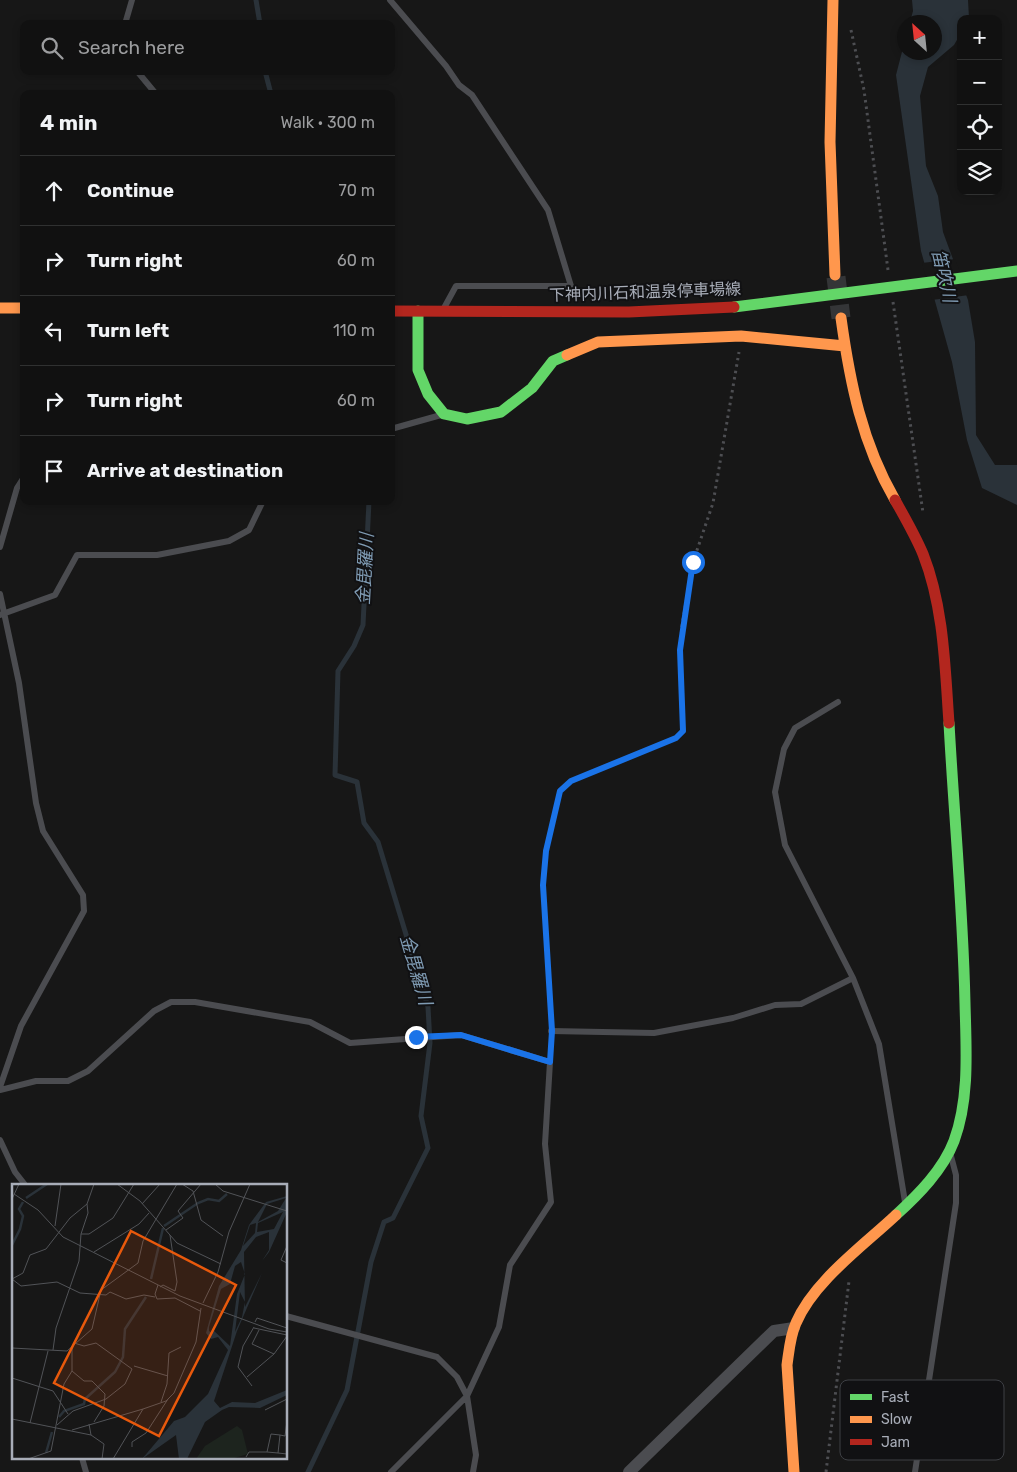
<!DOCTYPE html>
<meta charset="utf-8">
<style>
:root{--surface:#111;--page:#1a1a1a;--text:#f1f3f6;--muted:#9c9d9f;--line:#303131}
body{margin:0;font-family:Rubik,"Noto Sans JP",sans-serif;background:var(--page);color:var(--text)}
.controls{position:absolute;right:15px;top:15px;display:grid;overflow:hidden;border-radius:10px;box-shadow:0 2px 8px #0003}
.controls button{width:45px;height:45px;display:grid;place-items:center;padding:0;border:0;border-bottom:1px solid var(--line);background:var(--surface);color:var(--text);font:25px sans-serif}
.compass{position:absolute;left:897px;top:15px;width:45px;height:45px;border-radius:50%;background:var(--surface);box-shadow:0 2px 8px #0003;rotate:333deg}
.stop{position:absolute;width:15px;height:15px;margin:-11px;border:4px solid #1a73e8;border-radius:50%;background:#fff}
.stop.end{background:#1a73e8;border-color:#fff;box-shadow:0 1px 5px #0008}
.list{margin:0;padding:0;list-style:none}
h2{display:flex;justify-content:space-between;align-items:center;height:65px;margin:0;padding:0 20px;font-size:21px}
h2 small{font-size:16px;font-weight:400;color:var(--muted)}
.list li{display:grid;grid-template-columns:32px 1fr auto;gap:15px;align-items:center;box-sizing:border-box;height:70px;padding:0 20px;border-top:1px solid var(--line)}
.list b{display:block;font-size:19px;white-space:nowrap}
.list em{font-size:16px;font-style:normal;color:var(--muted)}
.icon{flex:none;width:28px;height:28px;fill:none;stroke:currentColor;stroke-width:2;stroke-linecap:round;stroke-linejoin:round}
.map{position:relative;flex:none;width:1017px;height:1472px;overflow:hidden}
.search{position:absolute;background:var(--surface);box-shadow:0 2px 8px #0003;left:20px;top:20px;width:375px;height:55px;display:flex;align-items:center;gap:12px;box-sizing:border-box;padding:0 18px;border-radius:10px;color:var(--muted);font-size:19px}
.panel{position:absolute;background:var(--surface);box-shadow:0 2px 8px #0003;left:20px;top:90px;width:375px;height:415px;border-radius:10px}
.map>svg:first-child{display:block}
.water{fill:#2a3239}
.pier{fill:#171717}
.lines{fill:none;stroke-linecap:round;stroke-linejoin:round}
.stream{stroke:#2a3239;stroke-width:5}
.secondary-tunnel{stroke:#343537;stroke-width:19;stroke-dasharray:19 9;stroke-linecap:butt}
.path{stroke:#4d4e52;stroke-width:3;stroke-dasharray:2.5 4;stroke-linecap:butt}
.lane{stroke:#4b4c50;stroke-width:6}
.street{stroke:#4b4c50;stroke-width:12}
.fast{stroke:#63d668;stroke-width:11}
.slow{stroke:#ff974d;stroke-width:11}
.jam{stroke:#b3261e;stroke-width:11}
.route{stroke:#1a73e8;stroke-width:6}
.labels{text-anchor:middle;dominant-baseline:central;stroke-width:4;stroke-linejoin:round;paint-order:stroke}
.street-label{font-size:16px;fill:#a8adb8;stroke:#111113}
.water-label{font-size:18px;font-style:italic;fill:#7f9bb3;stroke:#111113}
.inset-river{fill:none;stroke:#2a3239;stroke-width:2.5}
.inset-road{fill:none;stroke:#515357;stroke-width:1}
.view{fill:#e8590c;fill-opacity:0.15;stroke:#e8590c;stroke-width:2.5}
.inset-edge{fill:none;stroke:#a8adb8;stroke-width:2.5}
.key{fill:#111113;stroke:#3e4045;stroke-width:1}
.key-label{font-size:14px;fill:#a8adb8}
</style>
<div class="map">
<svg width="1017" height="1472" viewBox="0 0 1017 1472">
<rect width="100%" height="100%" fill="#171717"/>
<path class="water" d="M 912,0 L 968,0 L 969,18 L 961,19 L 961,33 L 954,45 L 928,67 L 920,96 L 926,166 L 938,196 L 943,232 L 968,300 L 975,342 L 976,435 L 995,465 L 1017,465 L 1017,505 L 982,488 L 967,440 L 952,362 L 921,251 L 896,75 L 904,44 L 904,52 L 934,52 L 934,22 L 910,22 L 913,11 Z"/>
<path class="pier" d="M 955,259 L 969,295 L 932,300 L 922,263 Z"/>
<g class="lines">
<path class="stream" d="M 256,0 L 260,24
M 265,71 L 271,94
M 308,1472 L 347,1390 L 371,1262 L 384,1222 L 393,1218 L 428,1148 L 421,1116 L 430,1043 L 428,1007 L 378,842 L 364,823 L 357,782 L 335,775 L 338,671 L 354,646 L 363,625 L 369,501"/>
<path class="secondary-tunnel" d="M 836,277 L 841,318"/>
<path class="path" d="M 851,30 L 864,90 L 888,270
M 893,302 L 923,513
M 551,1021 L 543,885 L 545,851 L 560,791 L 571,781 L 676,738 L 683,731 L 680,650 L 682,625 L 693,562 L 713,503 L 739,352
M 826,1472 L 849,1281"/>
<path class="lane" d="M 390,0 L 446,66 L 459,85 L 472,95 L 548,210 L 571,286 L 456,286 L 444,308
M 125,24 L 132,0
M 137,71 L 156,94
M 391,429 L 441,415
M 0,547 L 17,488 L 24,477
M 0,594 L 19,683 L 36,803 L 43,831 L 83,895 L 84,911 L 21,1026 L 0,1087
M 0,615 L 55,595 L 77,555 L 157,555 L 229,541 L 249,530 L 263,501
M 838,702 L 795,728 L 784,749 L 775,792 L 785,845 L 853,978 L 879,1044 L 905,1202
M 551,1031 L 654,1033 L 733,1018 L 775,1005 L 801,1004 L 853,978
M 0,1090 L 36,1081 L 68,1081 L 88,1071 L 154,1011 L 171,1002 L 195,1002 L 310,1022 L 350,1043 L 461,1035 L 550,1062 L 545,1144 L 551,1202 L 510,1265 L 499,1327 L 467,1396 L 391,1472
M 0,1140 L 15,1172 L 26,1186
M 286,1316 L 437,1357 L 457,1377 L 467,1396 L 476,1455 L 473,1472
M 82,1458 L 86,1472
M 915,1472 L 956,1203 L 956,1175 L 951,1156"/>
<path class="street" d="M 629,1472 L 774,1331 L 794,1328"/>
<path class="fast" d="M 734,307 L 1017,271
M 418,311 L 418,370 L 428,394 L 444,414 L 467,419 L 501,412 L 532,388 L 553,361 L 567,355
M 896,1215 C 918,1195 943,1170 954,1141 C 970,1098 966,1047 965,1003 C 963,909 954,816 949,723"/>
<path class="slow" d="M 833,0 L 830,142 L 835,275
M 0,308 L 24,308
M 841,318 C 850,383 862,443 895,500
M 567,355 L 598,342 L 741,336 L 845,346
M 794,1472 L 787,1365 C 789,1351 790,1336 796,1323 C 814,1281 863,1246 896,1215"/>
<path class="jam" d="M 391,311 L 629,312 L 734,307
M 895,500 C 905,518 915,535 923,554 C 944,607 945,668 949,723"/>
</g>
<g class="lines">
<path class="route" d="M 416,1037 L 461,1035 L 550,1062 L 552,1031 L 543,885 L 546,851 L 560,791 L 571,781 L 676,738 L 683,731 L 680,650 L 693,562"/>
</g>
<g class="labels">
<g class="street-label">
<text transform="translate(645 292) rotate(-2)">下神内川石和温泉停車場線</text>
</g>
<g class="water-label">
<text transform="translate(944 276) rotate(77)">笛吹川</text>
<text transform="translate(365 569) rotate(-87)">金毘羅川</text>
<text transform="translate(416 970) rotate(74)">金毘羅川</text>
</g>
</g>
<g transform="translate(12 1184)">
<rect width="275" height="275" fill="#171717"/>
<path d="M 225,242 L 230,246 L 236,270 L 219,275 L 184,275 L 193,262 Z" fill="#1d241e"/>
<path d="M 275,12 L 275,28 L 257,68 L 250,77 L 257,66 L 257,48 L 244,53 L 232,68 L 233,123 L 250,89 L 225,147 L 202,217 L 208,224 L 220,218 L 243,219 L 275,206 L 275,211 L 248,224 L 217,223 L 210,226 L 193,238 L 175,275 L 167,275 L 164,251 L 130,275 L 162,237 L 173,233 L 196,210 L 216,166 L 206,153 L 199,155 L 194,149 L 207,102 L 229,66 L 237,41 L 254,18 ZM 274,14 L 266,27 L 246,38 L 255,20 ZM 271,28 L 262,45 L 245,48 L 246,39 ZM 244,39 L 243,49 L 231,62 L 238,41 ZM 229,78 L 233,90 L 225,110 L 218,162 L 200,145 L 200,149 L 197,147 L 197,143 L 209,105 L 218,100 L 223,82 ZM 228,108 L 233,118 L 230,133 L 223,148 Z" fill="#2a3239" fill-rule="evenodd"/>
<path class="inset-river" d="M 14,14 L 35,0M 152,42 L 186,19 L 196,15 L 207,17 L 215,10M 0,61 L 8,45 L 11,32 L 7,25 L 11,18M 139,95 L 151,44M 47,233 L 52,227 L 72,220 L 73,215 L 103,188 L 111,173 L 113,145 L 134,113M 34,269 L 40,248"/>
<path class="inset-road" d="M 105,0 L 128,17 L 165,59 L 209,80M 170,0 L 181,7 L 189,36 L 211,52M 203,0 L 211,7 L 275,27M 2,10 L 26,26 L 51,53 L 168,112 L 257,145 L 275,148M 0,15 L 7,0M 130,20 L 148,0M 43,42 L 49,0M 154,46 L 171,34 L 166,27 L 189,0M 69,50 L 76,29 L 75,20M 275,62 L 269,76 L 275,79M 82,68 L 127,40 L 137,29M 0,95 L 9,102 L 45,98 L 68,109 L 94,111 L 98,108 L 114,115 L 132,111 L 143,113M 0,95 L 11,89 L 18,71 L 34,65 L 58,34 L 75,20 L 82,0M 146,101 L 143,110 L 145,115 L 163,114 L 188,127M 148,103 L 151,101 L 163,107 L 165,98 L 158,51M 191,119 L 206,88 L 217,48 L 238,0M 243,138 L 245,134 L 275,144M 242,144 L 275,151M 247,146 L 240,160 L 262,170M 0,164 L 55,167 L 80,145 L 89,106 L 126,79 L 131,57 L 165,0M 41,166 L 44,144 L 67,77 L 69,50 L 77,50 L 101,34 L 122,0M 122,182 L 156,192M 60,187 L 72,197 L 80,197 L 93,210 L 92,222 L 82,238M 235,193 L 262,170 L 275,152M 0,194 L 41,207 L 56,230M 240,202 L 226,183 L 231,162 L 242,143M 149,218 L 155,200 L 157,169 L 169,163M 253,226 L 275,215M 0,235 L 79,251M 18,239 L 36,167M 77,240 L 79,251 L 92,260 L 90,275M 45,241 L 61,227 L 94,215 L 113,200 L 120,185 L 84,159 L 72,162 L 62,159M 60,246 L 131,225M 268,251 L 273,252 L 275,237M 120,263 L 120,258 L 134,249 L 156,215M 266,269 L 268,251 L 259,250 L 255,268 L 266,269 L 275,270M 234,273 L 237,268 L 255,268M 16,275 L 39,267 L 52,200 L 60,187 L 60,162M 101,275 L 131,225 L 154,217 L 162,209 L 184,158 L 189,124"/>
<path class="view" d="M 119,47 L 224,101 L 147,252 L 42,199 Z"/>
<rect width="275" height="275" class="inset-edge"/>
</g>
<rect x="840" y="1380" width="164" height="80" rx="8" class="key"/>
<rect x="850" y="1394" width="22" height="6" fill="#63d668"/>
<rect x="850" y="1416" width="22" height="7" fill="#ff974d"/>
<rect x="850" y="1439" width="22" height="6" fill="#b3261e"/>
<g class="key-label">
<text x="881" y="1402">Fast</text>
<text x="881" y="1424">Slow</text>
<text x="881" y="1447">Jam</text>
</g>
</svg>
<div class="controls">
<button>+</button>
<button>−</button>
<button><svg class="icon" aria-label="locate" viewBox="0 0 24 24"><circle cx="12" cy="12" r="6"/><path d="M12 2v4M12 18v4M2 12h4M18 12h4"/></svg></button>
<button><svg class="icon" aria-label="layers" viewBox="0 0 24 24"><path d="M12 4l9 5-9 5-9-5zM3 14l9 5 9-5"/></svg></button>
</div>
<svg class="compass" viewBox="-18 -18 36 36"><path d="M0-13l5 13h-10z" fill="#e53935"/><path d="M0 13l5-13h-10z" fill="#9c9d9f"/></svg>
<div class="stop" style="left:693px;top:562px"></div>
<div class="stop end" style="left:416px;top:1037px"></div>
<div class="search"><svg class="icon" aria-label="search" viewBox="0 0 24 24"><circle cx="10" cy="10" r="6"/><path d="M15 15l6 6"/></svg>Search here</div>
<section class="panel">
<h2>4 min<small>Walk · 300 m</small></h2>
<ul class="list">
<li><svg class="icon" aria-label="ahead" viewBox="0 0 24 24"><path d="M12 20V5M6 11l6-6 6 6"/></svg><div><b>Continue</b></div><em>70 m</em></li>
<li><svg class="icon" aria-label="right" viewBox="0 0 24 24"><path d="M7 20v-9h11M14 6l5 5-5 5"/></svg><div><b>Turn right</b></div><em>60 m</em></li>
<li><svg class="icon" aria-label="left" viewBox="0 0 24 24"><path d="M17 20v-9H6M10 6l-5 5 5 5"/></svg><div><b>Turn left</b></div><em>110 m</em></li>
<li><svg class="icon" aria-label="right" viewBox="0 0 24 24"><path d="M7 20v-9h11M14 6l5 5-5 5"/></svg><div><b>Turn right</b></div><em>60 m</em></li>
<li><svg class="icon" aria-label="arrive" viewBox="0 0 24 24"><path d="M6 21V4h12l-3 4 3 4H6"/></svg><div><b>Arrive at destination</b></div></li>
</ul>
</section>
</div>
